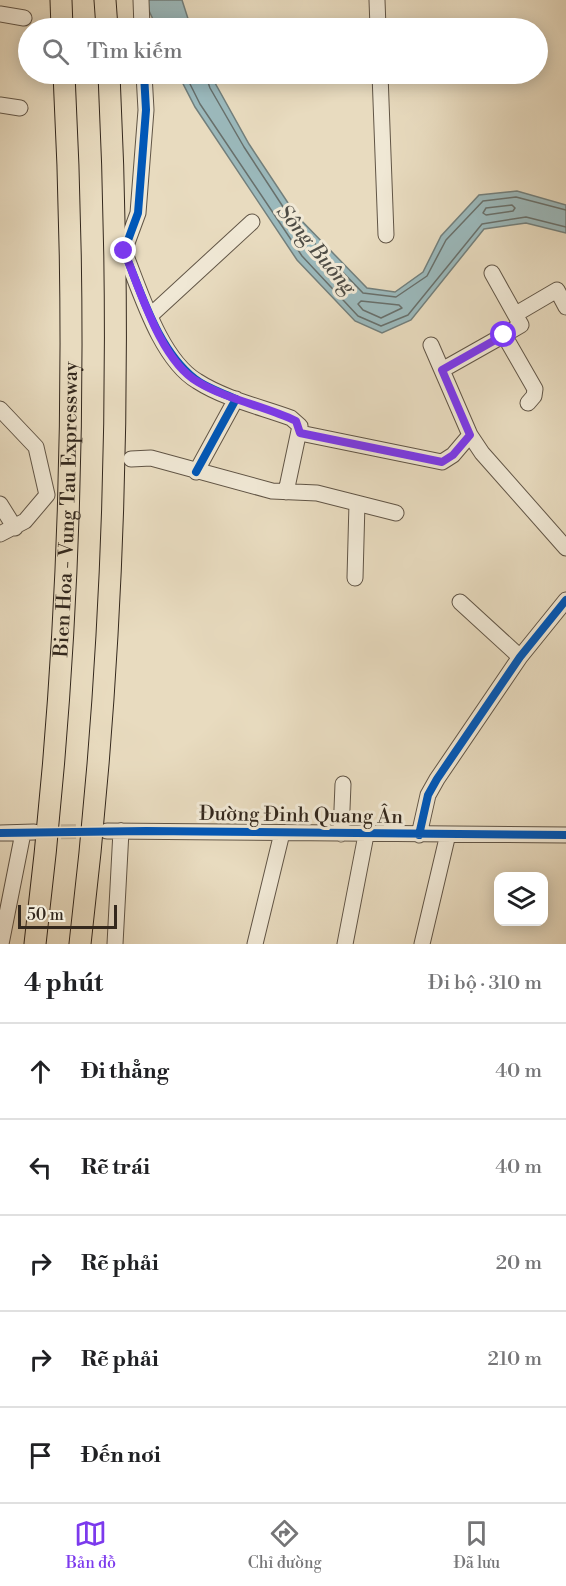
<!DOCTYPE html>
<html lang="vi">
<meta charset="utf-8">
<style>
:root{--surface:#fff;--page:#f2f2f2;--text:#202124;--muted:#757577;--line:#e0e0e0;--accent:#7c3aed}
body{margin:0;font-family:"Libre Bodoni",serif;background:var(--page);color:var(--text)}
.controls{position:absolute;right:18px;bottom:18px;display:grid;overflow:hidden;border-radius:12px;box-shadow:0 3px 15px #0003}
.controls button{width:54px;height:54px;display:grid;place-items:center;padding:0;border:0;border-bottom:2px solid var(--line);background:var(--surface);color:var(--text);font:30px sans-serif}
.scale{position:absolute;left:18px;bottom:15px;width:99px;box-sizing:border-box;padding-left:6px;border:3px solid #34281d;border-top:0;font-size:16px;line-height:21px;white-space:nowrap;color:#34281d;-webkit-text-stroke:4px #f0e8d5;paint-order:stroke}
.stop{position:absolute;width:18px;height:18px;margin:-14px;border:4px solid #7c3aed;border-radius:50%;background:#fff}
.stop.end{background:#7c3aed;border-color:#fff;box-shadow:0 2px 6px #0008}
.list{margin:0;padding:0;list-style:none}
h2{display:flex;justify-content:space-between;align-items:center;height:78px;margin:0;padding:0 24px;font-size:26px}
h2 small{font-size:20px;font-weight:400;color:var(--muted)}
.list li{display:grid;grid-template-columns:39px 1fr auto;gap:18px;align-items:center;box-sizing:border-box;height:96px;padding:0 24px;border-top:2px solid var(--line)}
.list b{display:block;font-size:22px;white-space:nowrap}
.list em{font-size:20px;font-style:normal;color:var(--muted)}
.icon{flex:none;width:33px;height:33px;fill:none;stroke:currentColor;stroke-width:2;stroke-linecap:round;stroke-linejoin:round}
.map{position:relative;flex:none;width:566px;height:944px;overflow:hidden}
.search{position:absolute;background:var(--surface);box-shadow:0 3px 15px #0003;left:18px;right:18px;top:18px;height:66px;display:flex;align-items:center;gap:15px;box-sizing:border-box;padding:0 21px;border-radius:33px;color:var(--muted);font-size:22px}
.sheet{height:558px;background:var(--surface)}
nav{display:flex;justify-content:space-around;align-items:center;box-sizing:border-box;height:84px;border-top:2px solid var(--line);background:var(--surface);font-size:16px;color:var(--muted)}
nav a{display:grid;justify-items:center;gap:3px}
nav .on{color:var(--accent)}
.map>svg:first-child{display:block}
.water{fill:#9bb9bc;stroke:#727f7c;stroke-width:1.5}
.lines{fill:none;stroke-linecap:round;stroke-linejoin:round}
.shore{stroke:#68706c;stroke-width:1.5}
.minor-tunnel{stroke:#c4b79f;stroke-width:15;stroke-dasharray:15 8;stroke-linecap:butt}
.minor-casing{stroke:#615546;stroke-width:17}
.highway-casing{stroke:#34281d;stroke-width:23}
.minor{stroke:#f0e8d5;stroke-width:15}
.highway{stroke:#e8dbbf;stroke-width:21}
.cycleway-casing{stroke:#f0e8d5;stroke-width:11}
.cycleway{stroke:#0057b8;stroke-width:8}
.route{stroke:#7c3aed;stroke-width:8}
.labels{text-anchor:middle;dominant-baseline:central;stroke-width:6;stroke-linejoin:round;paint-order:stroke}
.street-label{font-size:20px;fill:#34281d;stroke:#f0e8d5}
.water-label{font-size:21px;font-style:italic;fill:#4e4c45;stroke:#f0e8d5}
</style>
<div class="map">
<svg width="566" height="944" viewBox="0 0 566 944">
<rect width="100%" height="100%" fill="#e8dbbf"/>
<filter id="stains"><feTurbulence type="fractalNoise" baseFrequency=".00333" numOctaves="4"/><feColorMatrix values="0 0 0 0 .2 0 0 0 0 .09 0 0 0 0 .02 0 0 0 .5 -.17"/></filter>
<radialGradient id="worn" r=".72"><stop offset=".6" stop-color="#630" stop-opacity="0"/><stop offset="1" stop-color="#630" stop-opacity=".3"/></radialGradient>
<path class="water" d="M 144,0 L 182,0 L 191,28 L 157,28 Z
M 178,74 L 210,74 L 249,144 L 296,215 L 367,288 L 395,292 L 423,272 L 441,236 L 479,195 L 517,191 L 566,205 L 566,233 L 526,223 L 484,229 L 411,320 L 382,333 L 355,321 L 297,260 L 195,107 Z"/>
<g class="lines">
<path class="shore" d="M 185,74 L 200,104 L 302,256 L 358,316 L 381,326 L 408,315 L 482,224 L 526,217 L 566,227
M 205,74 L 210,88 L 244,147 L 291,219 L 363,293 L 396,297 L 427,276 L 446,240 L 483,201 L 516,197 L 566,210
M 512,205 L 515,208 L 513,211 L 486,215 L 483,213 L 486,208 Z
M 361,301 L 399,305 L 402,308 L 381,318 L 363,310 L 358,304 Z"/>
<path class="minor-tunnel" d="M 38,832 L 101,831"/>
<defs>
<path id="minor" d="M 141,0 L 142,28
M 377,0 L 378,28
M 0,14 L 24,18
M 144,74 L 146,110 L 138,213 L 124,251 C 140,290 160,359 197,381 C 225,399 261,407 291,418 L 300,426 L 286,492
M 380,74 L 386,235
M 0,105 L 20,108
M 492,273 L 521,325 L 504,335 L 535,389 L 534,396 L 528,403
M 516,314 L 557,290 L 566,307
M 151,315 L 252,222
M 431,345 L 470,435 L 482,453 L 566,548
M 442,370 L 504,335
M 0,409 L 36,447 L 47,495 L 25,521 L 0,534
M 300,433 L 442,462 L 453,455 L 470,435
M 131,459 L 151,458 L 272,491 L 317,493 L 396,513
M 196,472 L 236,399
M 0,504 L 15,528
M 355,578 L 357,503
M 460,602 L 520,657
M 107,831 L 566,835
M 0,833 L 34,832
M 341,834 L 343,784
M 419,835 L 428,795 L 437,779 L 520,657 L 566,600
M 1,944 L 23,833
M 115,944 L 121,831
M 255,944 L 282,833
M 345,944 L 366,835
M 422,944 L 448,834"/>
<g id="highway">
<path d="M 61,0 L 62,28"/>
<path d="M 105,0 L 107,28"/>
<path id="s1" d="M 35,944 C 70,656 79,363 64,74"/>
<path d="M 80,944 C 114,657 123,363 109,74"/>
</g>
</defs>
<use href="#minor" class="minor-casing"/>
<use href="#highway" class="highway-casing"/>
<use href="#minor" class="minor"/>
<use href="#highway" class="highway"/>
<defs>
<path id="cycleway" d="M 144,74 L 146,110 L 138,213 L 124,251 C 142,294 157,349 195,379 C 206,388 223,393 236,399 L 196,472
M 0,833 L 146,831 L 566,835
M 419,835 L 428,795 L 437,779 L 520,657 L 566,600"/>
</defs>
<use href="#cycleway" class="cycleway-casing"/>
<use href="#cycleway" class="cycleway"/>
</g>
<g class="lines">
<path class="route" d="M 124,251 C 140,289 160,360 198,382 C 228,400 265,406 296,421 L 300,433 L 442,462 L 453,455 L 470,435 L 442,370 L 504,335"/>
</g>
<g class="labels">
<g class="street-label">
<text stroke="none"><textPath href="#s1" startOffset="436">Bien Hoa - Vung Tau Expressway</textPath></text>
<text transform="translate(301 816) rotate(1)">Đường Đinh Quang Ân</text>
</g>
<g class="water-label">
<text transform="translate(316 250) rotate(50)">Sông Buông</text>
</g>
</g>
<rect width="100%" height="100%" filter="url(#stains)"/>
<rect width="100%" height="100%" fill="url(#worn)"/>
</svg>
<div class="controls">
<button><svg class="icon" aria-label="layers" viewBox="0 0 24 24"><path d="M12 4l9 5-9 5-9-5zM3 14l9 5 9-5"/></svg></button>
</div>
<div class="scale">50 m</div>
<div class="stop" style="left:504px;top:335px"></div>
<div class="stop end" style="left:124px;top:251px"></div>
<div class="search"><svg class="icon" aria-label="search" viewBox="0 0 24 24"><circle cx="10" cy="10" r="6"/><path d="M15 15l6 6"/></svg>Tìm kiếm</div>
</div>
<section class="sheet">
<h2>4 phút<small>Đi bộ · 310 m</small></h2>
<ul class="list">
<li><svg class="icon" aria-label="ahead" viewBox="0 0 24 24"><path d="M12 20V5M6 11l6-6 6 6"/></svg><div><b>Đi thẳng</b></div><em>40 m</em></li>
<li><svg class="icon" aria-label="left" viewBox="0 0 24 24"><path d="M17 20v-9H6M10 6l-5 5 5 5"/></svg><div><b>Rẽ trái</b></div><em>40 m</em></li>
<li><svg class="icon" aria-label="right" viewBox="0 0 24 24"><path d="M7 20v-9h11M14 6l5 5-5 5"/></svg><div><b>Rẽ phải</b></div><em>20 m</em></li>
<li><svg class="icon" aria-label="right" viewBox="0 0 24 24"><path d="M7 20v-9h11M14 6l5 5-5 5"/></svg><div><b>Rẽ phải</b></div><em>210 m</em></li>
<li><svg class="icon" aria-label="arrive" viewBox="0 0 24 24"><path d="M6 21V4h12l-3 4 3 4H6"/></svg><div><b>Đến nơi</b></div></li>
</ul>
</section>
<nav>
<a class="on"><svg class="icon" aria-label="map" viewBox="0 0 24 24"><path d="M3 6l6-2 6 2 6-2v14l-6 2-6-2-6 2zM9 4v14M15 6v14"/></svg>Bản đồ</a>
<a><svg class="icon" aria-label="directions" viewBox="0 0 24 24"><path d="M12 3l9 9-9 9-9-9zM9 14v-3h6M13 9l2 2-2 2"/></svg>Chỉ đường</a>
<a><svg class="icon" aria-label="saved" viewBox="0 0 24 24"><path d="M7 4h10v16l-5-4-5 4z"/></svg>Đã lưu</a>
</nav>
